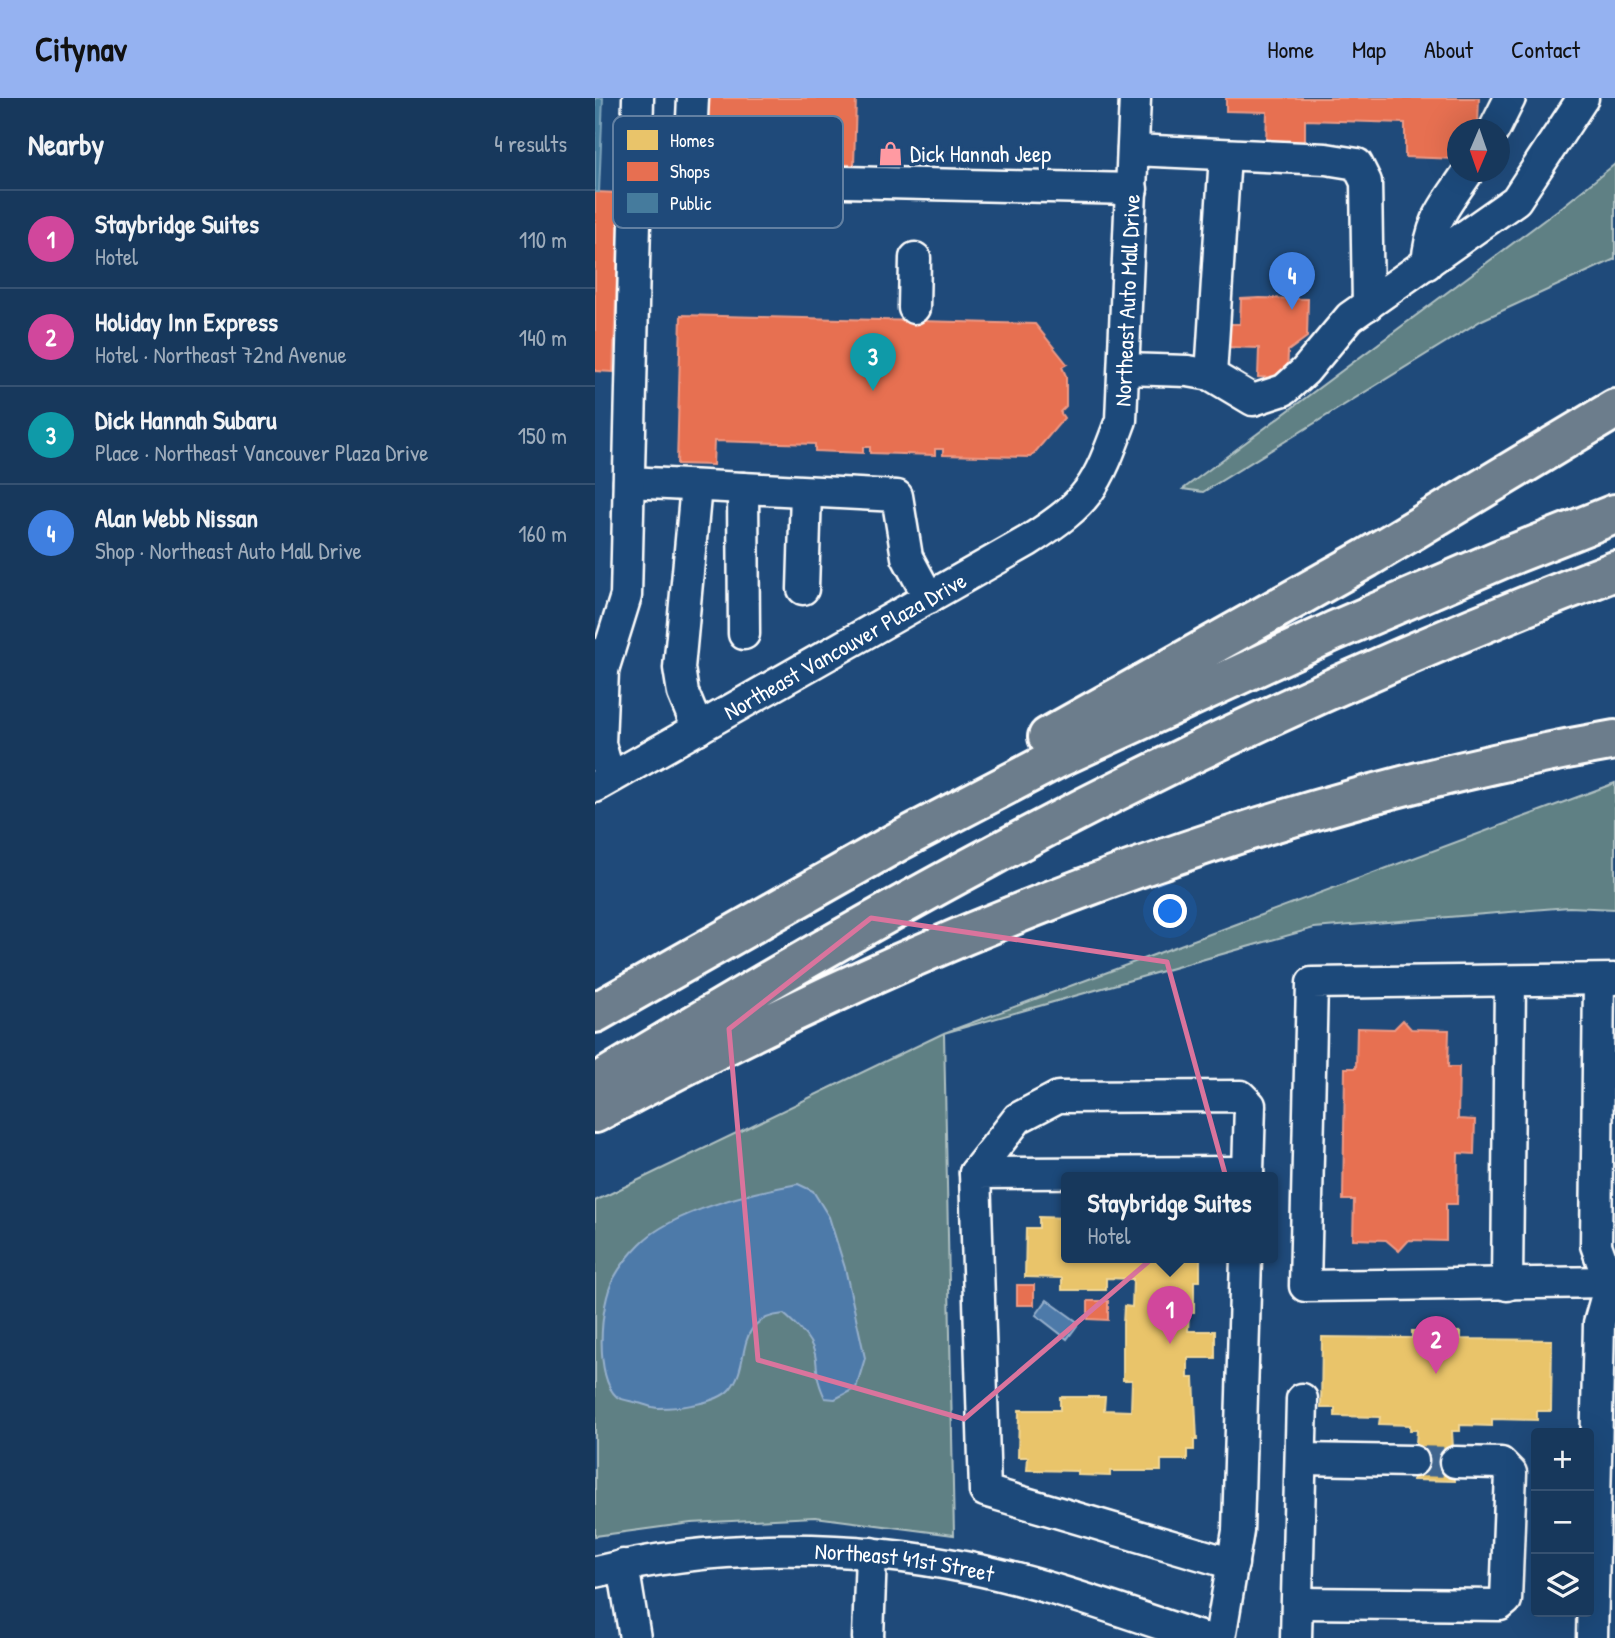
<!DOCTYPE html>
<meta charset="utf-8">
<style>
:root{--surface:#17385c;--page:#203f62;--text:#f1f3f6;--muted:#9eacbb;--line:#365272;--accent:#95b2f1}
body{margin:0;font-family:"Patrick Hand",sans-serif;background:var(--page);color:var(--text)}
.controls{position:absolute;right:21px;bottom:21px;display:grid;overflow:hidden;border-radius:7px;box-shadow:0 7px 28px #0002}
.controls button{width:63px;height:63px;display:grid;place-items:center;padding:0;border:0;border-bottom:2px solid var(--line);background:var(--surface);color:var(--text);font:35px sans-serif}
.compass{position:absolute;left:852px;top:21px;width:63px;height:63px;border-radius:50%;background:var(--surface);box-shadow:0 7px 28px #0002;rotate:182deg}
.you{position:absolute;left:576px;top:814px;width:24px;height:24px;margin:-18px;border:5px solid #fff;border-radius:50%;background:#1a73e8;box-shadow:0 0 0 10px #1a73e833}
.badge{display:grid;place-items:center;width:46px;height:46px;border-radius:50%;background:var(--accent);color:#fff;font-size:23px;font-weight:700}
.pin{position:absolute;translate:-50% -58px;filter:drop-shadow(0 2px 4px #0008)}
.pin::after{content:'';position:absolute;top:37px;width:24px;height:21px;background:inherit;clip-path:polygon(0 0,100% 0,50% 100%)}
.popup{position:absolute;left:466px;top:1074px;width:217px;height:91px;box-sizing:border-box;display:grid;place-content:center;border-radius:7px;background:var(--surface);filter:drop-shadow(0 2px 5px #0005);font-size:23px;white-space:nowrap;color:var(--muted)}
.popup b{font-size:26px;color:var(--text)}
.popup::after{content:'';position:absolute;left:50%;top:100%;margin-left:-14px;border:14px solid transparent;border-top-color:var(--surface)}
.list{margin:0;padding:0;list-style:none}
h2{display:flex;justify-content:space-between;align-items:center;height:91px;margin:0;padding:0 28px;font-size:30px}
h2 small{font-size:23px;font-weight:400;color:var(--muted)}
.list li{display:grid;grid-template-columns:46px 1fr auto;gap:21px;align-items:center;box-sizing:border-box;height:98px;padding:0 28px;border-top:2px solid var(--line)}
.list b{display:block;font-size:26px;white-space:nowrap}
.list p{margin:0;font-size:23px;white-space:nowrap;color:var(--muted)}
.list em{font-size:23px;font-style:normal;color:var(--muted)}
.icon{flex:none;width:38px;height:38px;fill:none;stroke:currentColor;stroke-width:2;stroke-linecap:round;stroke-linejoin:round}
.map{position:relative;flex:none;width:1020px;height:1540px;overflow:hidden}
header{display:flex;align-items:center;gap:42px;box-sizing:border-box;height:98px;padding:0 35px;background:var(--accent);color:#111}
header strong{font-size:33px}
nav{display:flex;gap:38px;margin-inline-start:auto;font-size:24px}
main{display:flex}
aside{flex:1;background:var(--surface)}
.map>svg:first-child{display:block}
.green{fill:#5f8084;stroke:#afc0c2;stroke-width:2}
.water{fill:#4e7aa9;stroke:#95afcb;stroke-width:2}
.homes{fill:#e9c46a;stroke:#f0d697;stroke-width:2}
.shops{fill:#e76f51;stroke:#ee9a85;stroke-width:2}
.public{fill:#457b9d;stroke:#7da3ba;stroke-width:2}
.lines{fill:none;stroke-linecap:round;stroke-linejoin:round}
.minor-tunnel{stroke:#41658e;stroke-width:30;stroke-dasharray:30 15;stroke-linecap:butt}
.minor-casing{stroke:#fff;stroke-width:35}
.highway-casing{stroke:#fff;stroke-width:44}
.minor{stroke:#1f4a7a;stroke-width:30}
.highway{stroke:#6c7d8c;stroke-width:38}
.marked{fill:none;stroke:#da749d;stroke-width:5;stroke-linejoin:round}
.labels{text-anchor:middle;dominant-baseline:central;stroke-width:7;stroke-linejoin:round;paint-order:stroke}
.poi-label{font-size:23px;fill:#fff;stroke:#1f4a7a;text-anchor:start}
.street-label{font-size:23px;fill:#fff;stroke:#1f4a7a}
.key{fill:#1f4a7a;stroke:#6280a2;stroke-width:2}
.key-label{font-size:19px;fill:#fff}
</style>
<header>
<strong>Citynav</strong>
<nav><a>Home</a><a>Map</a><a>About</a><a>Contact</a></nav>
</header>
<main>
<aside>
<h2>Nearby<small>4 results</small></h2>
<ul class="list">
<li><span class="badge" style="background:#d1479c">1</span><div><b>Staybridge Suites</b><p>Hotel</p></div><em>110 m</em></li>
<li><span class="badge" style="background:#d1479c">2</span><div><b>Holiday Inn Express</b><p>Hotel · Northeast 72nd Avenue</p></div><em>140 m</em></li>
<li><span class="badge" style="background:#0f9aa8">3</span><div><b>Dick Hannah Subaru</b><p>Place · Northeast Vancouver Plaza Drive</p></div><em>150 m</em></li>
<li><span class="badge" style="background:#3f7fe0">4</span><div><b>Alan Webb Nissan</b><p>Shop · Northeast Auto Mall Drive</p></div><em>160 m</em></li>
</ul>
</aside>
<div class="map">
<svg width="1020" height="1540" viewBox="0 0 1020 1540">
<rect width="100%" height="100%" fill="#1f4a7a"/>
<filter id="ink" filterUnits="userSpaceOnUse"><feTurbulence type="fractalNoise" baseFrequency=".0143" numOctaves="2"/><feDisplacementMap in="SourceGraphic" scale="14" xChannelSelector="R" yChannelSelector="G"/><feConvolveMatrix kernelMatrix="1 2 1 2 8 2 1 2 1" color-interpolation-filters="sRGB"/></filter>
<g filter="url(#ink)">
<path class="green" d="M 1020,66 L 1020,161 L 887,222 L 608,394 L 588,391 L 968,108 Z
M 1020,685 L 1020,811 L 974,809 L 719,830 L 349,935 L 359,1437 L 220,1419 L 96,1425 L 0,1438 L 0,1103 L 349,935 Z"/>
<path class="water" d="M 203,1086 L 218,1093 L 234,1119 L 250,1170 L 270,1260 L 261,1290 L 240,1301 L 230,1300 C 222,1283 223,1279 221,1262 C 219,1242 203,1229 189,1216 C 136,1221 158,1264 135,1291 C 122,1306 82,1310 63,1310 C 57,1310 49,1306 43,1305 C 36,1303 27,1302 22,1299 C 0,1281 4,1207 19,1180 C 25,1169 36,1155 45,1146 C 77,1113 158,1094 203,1086 Z
M 452,1202 L 484,1225 L 472,1241 L 441,1217 Z"/>
<path class="homes" d="M 444,1119 L 472,1120 L 472,1160 L 605,1160 L 605,1183 L 599,1183 L 599,1214 L 594,1214 L 593,1233 L 620,1233 L 620,1260 L 593,1260 L 593,1280 L 599,1280 L 602,1342 L 599,1342 L 599,1352 L 592,1352 L 592,1362 L 566,1362 L 566,1373 L 515,1373 L 515,1378 L 483,1377 L 483,1373 L 432,1372 L 433,1359 L 423,1359 L 424,1312 L 465,1312 L 465,1299 L 510,1299 L 509,1312 L 536,1313 L 537,1282 L 528,1282 L 528,1226 L 529,1208 L 537,1209 L 538,1181 L 511,1180 L 511,1192 L 467,1192 L 467,1180 L 430,1179 L 431,1130 L 444,1130 Z
M 817,1233 L 866,1234 L 866,1241 L 957,1242 L 956,1313 L 942,1313 L 942,1322 L 897,1321 L 897,1328 L 865,1327 L 865,1333 L 857,1333 L 860,1383 L 818,1382 L 822,1332 L 815,1332 L 815,1327 L 784,1326 L 785,1319 L 740,1318 L 740,1310 L 726,1310 L 727,1239 L 817,1240 Z"/>
<path class="shops" d="M 107,0 L 261,0 L 259,67 L 105,63 Z
M 631,0 L 884,0 L 883,27 L 876,27 L 876,32 L 862,32 L 862,61 L 810,59 L 810,25 L 710,22 L 710,45 L 671,44 L 672,14 L 631,13 Z
M 0,94 L 25,95 L 18,274 L 0,273 Z
M 665,200 L 713,201 L 712,239 L 693,253 L 692,280 L 663,279 L 664,250 L 628,249 L 628,226 L 645,226 L 646,201 Z
M 86,217 L 440,226 L 472,266 L 467,269 L 471,278 L 471,308 L 465,314 L 469,320 L 436,359 L 348,357 L 348,351 L 340,351 L 340,357 L 275,355 L 275,349 L 268,349 L 268,355 L 220,353 L 220,346 L 119,343 L 118,367 L 82,366 Z
M 808,922 L 816,931 L 854,932 L 853,969 L 864,969 L 863,1021 L 880,1022 L 879,1056 L 863,1055 L 862,1106 L 851,1106 L 851,1143 L 814,1142 L 804,1153 L 791,1142 L 758,1141 L 759,1102 L 748,1102 L 750,970 L 761,970 L 762,930 L 799,931 Z
M 422,1187 L 439,1187 L 439,1207 L 422,1207 Z
M 493,1203 L 513,1203 L 513,1222 L 493,1221 Z"/>
<path class="public" d="M 0,0 L 8,0 L 4,94 L 0,94 Z"/>
<g class="lines">
<path class="minor-tunnel" d="M 818,1363 L 860,1364"/>
<defs>
<g id="minor">
<path d="M 899,32 L 915,0"/>
<path d="M 538,52 L 731,61 L 762,66 L 771,84 L 773,207"/>
<path d="M 41,79 L 537,91"/>
<path d="M 94,81 L 98,0"/>
<path d="M 832,166 C 836,121 849,110 873,74"/>
<path d="M 319,210 L 320,160"/>
<path d="M 529,271 L 593,273 L 616,277 L 658,302 L 689,292 L 710,273 L 755,219 L 921,102 L 988,0"/>
<path d="M 616,277 L 630,57"/>
<path d="M 34,384 L 302,398 L 312,459 L 334,500"/>
<path d="M 101,388 L 84,570 L 88,595 L 103,631"/>
<path d="M 148,390 L 149,536"/>
<path d="M 208,491 L 211,394"/>
<path d="M 0,556 L 8,572 L 5,646 L 15,680"/>
<path d="M 8,572 L 31,498 L 43,0"/>
<path id="s1" d="M 0,689 L 433,443 C 495,403 501,390 526,322 L 540,0"/>
<path d="M 1020,881 L 717,885 L 710,1188 L 1020,1184"/>
<path d="M 380,1075 L 423,1020 L 463,999 L 646,998 L 655,1007 L 653,1074"/>
<path d="M 912,1187 L 915,883"/>
<path d="M 706,1361 L 818,1363"/>
<path d="M 638,1466 L 390,1393 L 380,1075 L 653,1074 L 653,1080"/>
<path d="M 28,1467 L 40,1540"/>
<path id="s2" d="M 0,1474 C 121,1445 253,1445 374,1470 C 454,1486 531,1515 608,1540"/>
<path d="M 704,1505 L 905,1507 L 911,1502 L 916,1375 L 906,1365 L 860,1364"/>
<path d="M 273,1540 L 276,1455"/>
<path d="M 625,1540 L 643,1433 L 651,1160"/>
<path d="M 701,1540 L 707,1301"/>
<path d="M 997,1540 L 1004,1225 L 1015,1186 L 1001,1147 L 1004,882"/>
</g>
<path id="highway" d="M 453,639 L 772,460 L 1020,311
M 0,915 L 302,744 L 465,659 L 739,533 L 906,461 L 1020,416
M 0,986 C 130,908 260,831 393,760 C 595,651 806,555 1020,473
M 0,1015 C 318,843 663,704 1020,642"/>
</defs>
<use href="#minor" class="minor-casing"/>
<use href="#highway" class="highway-casing"/>
<use href="#minor" class="minor"/>
<use href="#highway" class="highway"/>
</g>
</g>
<path class="marked" d="M 276,820 L 572,864 L 635,1094 L 369,1321 L 163,1262 L 134,931 Z"/>
<defs>
<symbol id="shop-bare" viewBox="-9 -9 18 18"><path d="M-5-2.5h2.3a2.7 3.5 0 0 1 5.4 0H5L5.5 6h-11ZM-1.5-2.5h3a1.5 2.3 0 0 0-3 0Z" fill="#ff9aa2" stroke="#1f4a7a" stroke-width="2.5" paint-order="stroke"/></symbol>
</defs>
<g fill-rule="evenodd">
<use href="#shop-bare" x="278" y="38" width="35" height="35"/>
</g>
<g class="labels">
<g class="poi-label">
<text x="315" y="55">Dick Hannah Jeep</text>
</g>
<g class="street-label">
<text stroke="none"><textPath href="#s1" startOffset="775">Northeast Auto Mall Drive</textPath></text>
<text stroke="none"><textPath href="#s1" startOffset="287">Northeast Vancouver Plaza Drive</textPath></text>
<text stroke="none"><textPath href="#s2" startOffset="312">Northeast 41st Street</textPath></text>
</g>
</g>
<rect x="18" y="18" width="230" height="112" rx="10" class="key"/>
<rect x="32" y="32" width="31" height="20" fill="#e9c46a"/>
<rect x="32" y="64" width="31" height="19" fill="#e76f51"/>
<rect x="32" y="95" width="31" height="20" fill="#457b9d"/>
<g class="key-label">
<text x="75" y="49">Homes</text>
<text x="75" y="80">Shops</text>
<text x="75" y="112">Public</text>
</g>
</svg>
<div class="controls">
<button>+</button>
<button>−</button>
<button><svg class="icon" aria-label="layers" viewBox="0 0 24 24"><path d="M12 4l9 5-9 5-9-5zM3 14l9 5 9-5"/></svg></button>
</div>
<svg class="compass" viewBox="-18 -18 36 36"><path d="M0-13l5 13h-10z" fill="#e53935"/><path d="M0 13l5-13h-10z" fill="#9eacbb"/></svg>
<div class="you"></div>
<div class="pin badge" style="left:575px;top:1246px;background:#d1479c">1</div>
<div class="popup"><b>Staybridge Suites</b>Hotel</div>
<div class="pin badge" style="left:841px;top:1276px;background:#d1479c">2</div>
<div class="pin badge" style="left:278px;top:293px;background:#0f9aa8">3</div>
<div class="pin badge" style="left:697px;top:212px;background:#3f7fe0">4</div>
</div>
</main>
